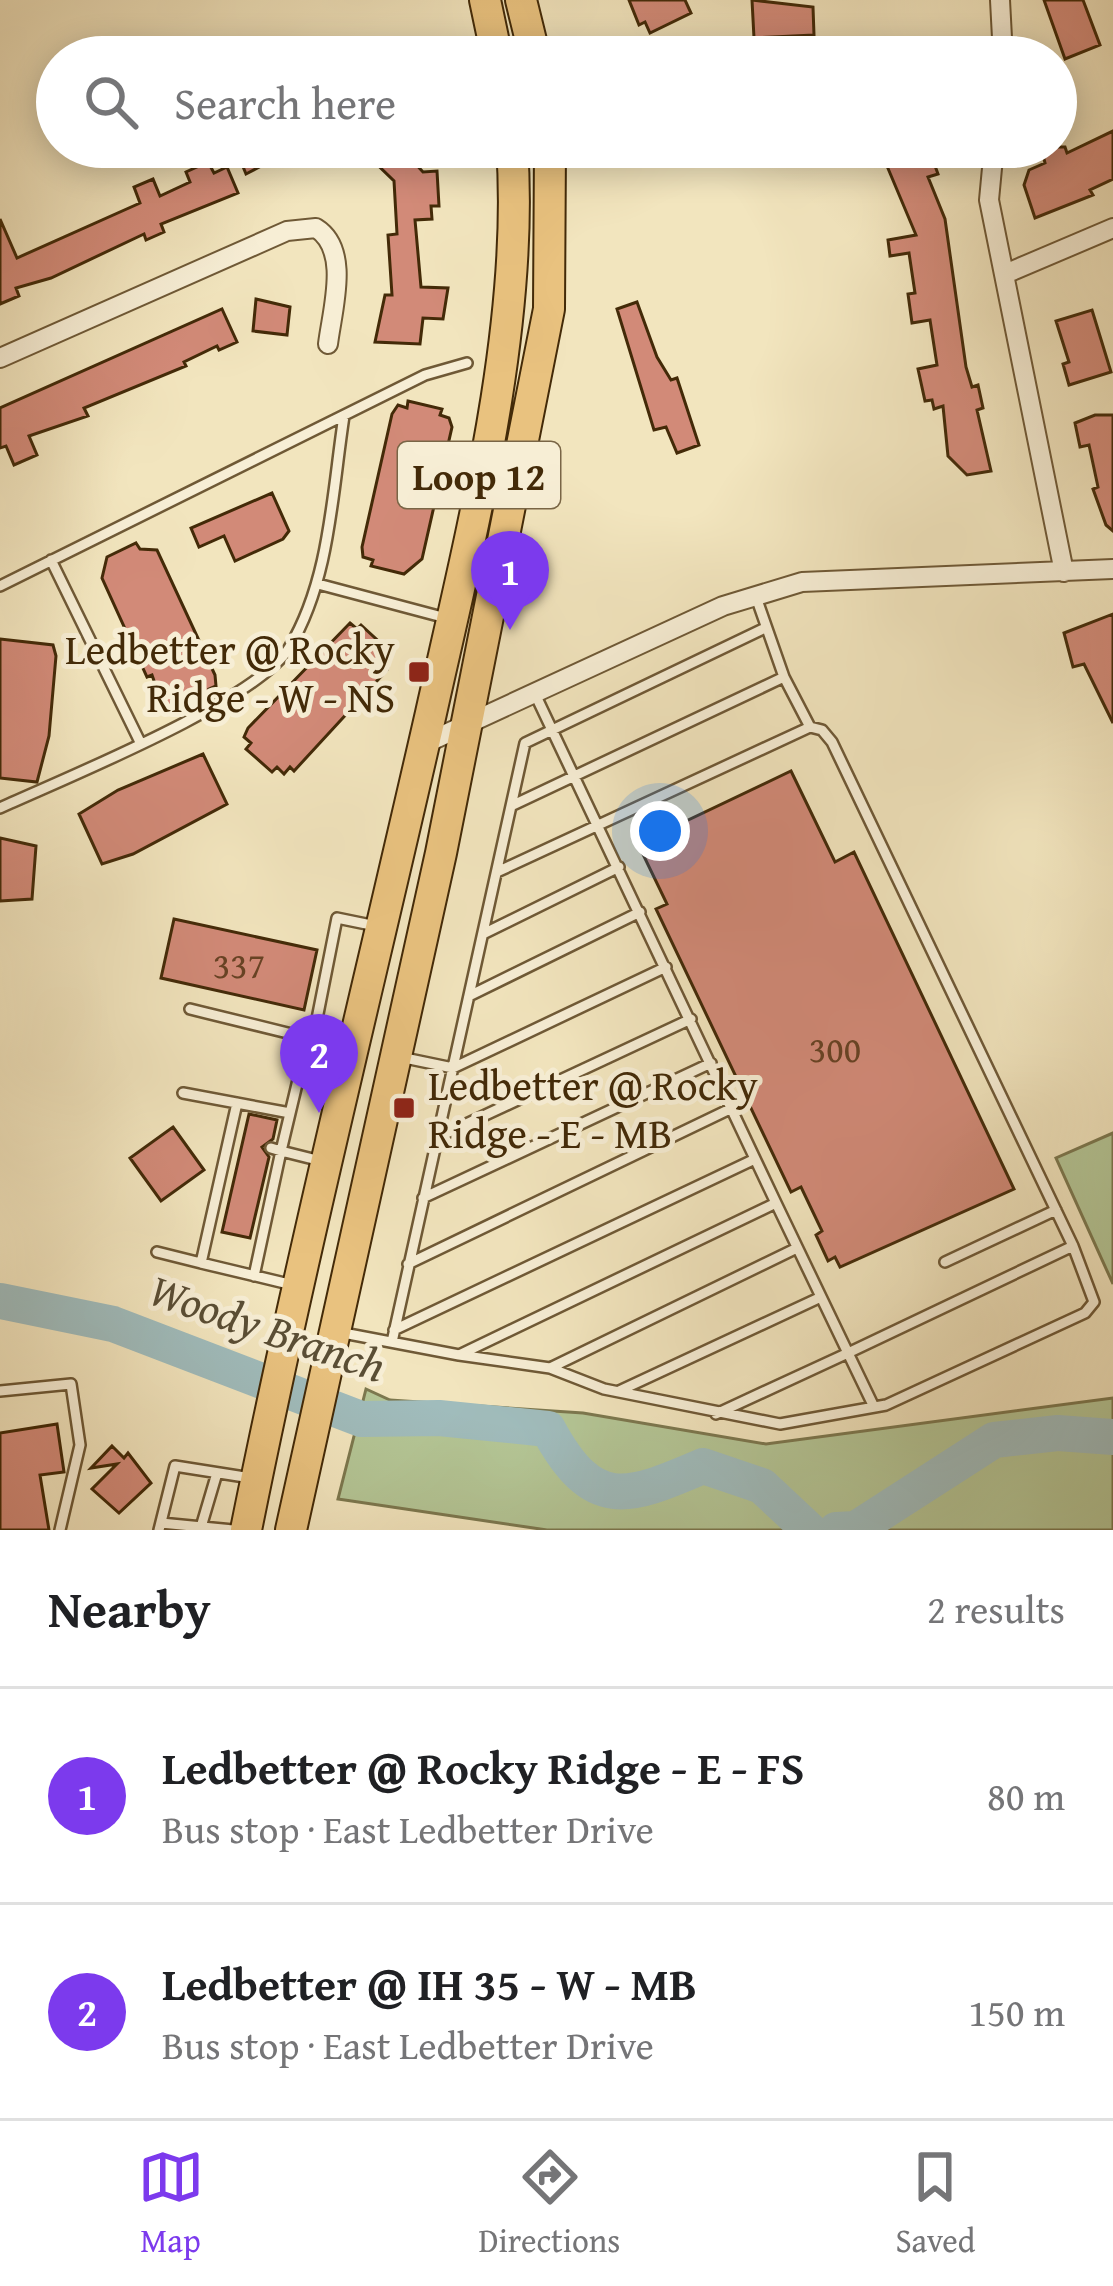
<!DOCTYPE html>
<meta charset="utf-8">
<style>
:root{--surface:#fff;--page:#f2f2f2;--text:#202124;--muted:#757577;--line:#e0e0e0;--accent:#7c3aed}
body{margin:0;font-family:"Gentium Book Plus",serif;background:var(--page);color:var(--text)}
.you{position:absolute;left:660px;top:831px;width:42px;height:42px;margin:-30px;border:9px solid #fff;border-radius:50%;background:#1a73e8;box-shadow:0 0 0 18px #1a73e833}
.badge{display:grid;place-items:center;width:78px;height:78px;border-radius:50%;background:var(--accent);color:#fff;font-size:39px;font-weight:700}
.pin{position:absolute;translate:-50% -99px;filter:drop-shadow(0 3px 6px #0008)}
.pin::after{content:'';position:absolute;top:63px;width:42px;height:36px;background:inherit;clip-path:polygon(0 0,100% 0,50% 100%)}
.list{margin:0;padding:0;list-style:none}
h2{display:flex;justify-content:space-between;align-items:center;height:156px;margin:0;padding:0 48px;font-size:51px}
h2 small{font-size:39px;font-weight:400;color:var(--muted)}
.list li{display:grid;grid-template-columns:78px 1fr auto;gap:36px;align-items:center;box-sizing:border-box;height:216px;padding:0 48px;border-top:3px solid var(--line)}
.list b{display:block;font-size:45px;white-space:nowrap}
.list p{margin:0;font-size:39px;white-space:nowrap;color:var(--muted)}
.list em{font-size:39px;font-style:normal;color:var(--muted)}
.icon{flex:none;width:66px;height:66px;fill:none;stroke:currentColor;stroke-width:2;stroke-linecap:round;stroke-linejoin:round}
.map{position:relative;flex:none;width:1113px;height:1530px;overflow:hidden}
.search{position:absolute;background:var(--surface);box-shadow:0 6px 30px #0003;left:36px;right:36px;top:36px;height:132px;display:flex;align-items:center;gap:30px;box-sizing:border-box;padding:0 42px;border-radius:66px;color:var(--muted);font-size:45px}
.sheet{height:588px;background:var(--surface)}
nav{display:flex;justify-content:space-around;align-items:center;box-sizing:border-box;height:168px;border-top:3px solid var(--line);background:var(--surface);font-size:33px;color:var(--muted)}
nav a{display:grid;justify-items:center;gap:6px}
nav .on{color:var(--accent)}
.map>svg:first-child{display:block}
.green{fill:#b4c696;stroke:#7c784f;stroke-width:3}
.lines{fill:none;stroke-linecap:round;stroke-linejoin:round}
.river{stroke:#a0bcbc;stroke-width:36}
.building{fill:#d28a78;stroke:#432a08;stroke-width:3}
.service-casing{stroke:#6f5936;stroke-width:14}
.minor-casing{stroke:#6f5936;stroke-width:22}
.primary-casing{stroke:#432a08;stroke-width:34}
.service{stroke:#f7eed5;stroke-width:9}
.minor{stroke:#f7eed5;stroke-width:18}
.primary{stroke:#e9c27f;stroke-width:30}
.poi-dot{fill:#8f2418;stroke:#f7eed5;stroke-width:4.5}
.labels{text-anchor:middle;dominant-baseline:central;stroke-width:10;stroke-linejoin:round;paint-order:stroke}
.number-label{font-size:36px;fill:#674224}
.shield{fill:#f7eed5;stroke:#796546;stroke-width:3}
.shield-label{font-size:39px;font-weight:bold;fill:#432a08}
.poi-label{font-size:42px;fill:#432a08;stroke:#f7eed5;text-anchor:end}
.water-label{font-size:45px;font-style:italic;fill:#5a4e35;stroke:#f7eed5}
</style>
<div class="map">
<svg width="1113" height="1530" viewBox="0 0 1113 1530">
<rect width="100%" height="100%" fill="#f2e5be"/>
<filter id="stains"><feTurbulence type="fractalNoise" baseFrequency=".00167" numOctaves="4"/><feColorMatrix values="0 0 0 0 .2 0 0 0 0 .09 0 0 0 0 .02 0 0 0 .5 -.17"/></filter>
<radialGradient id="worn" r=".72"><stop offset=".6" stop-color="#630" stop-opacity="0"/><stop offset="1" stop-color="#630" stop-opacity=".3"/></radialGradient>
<path class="green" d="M 1113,1133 L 1113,1284 L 1056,1158 Z
M 366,1389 L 390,1400 L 583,1413 L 766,1444 L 1113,1398 L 1113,1530 L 547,1530 L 338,1499 Z"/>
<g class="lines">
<path class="river" d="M 0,1301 L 113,1324 L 361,1419 L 439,1418 L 548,1429 C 593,1512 626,1499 703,1466 L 762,1486 L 809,1530
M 836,1530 L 856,1529 L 994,1440 L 1058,1433 L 1113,1437"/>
</g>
<path class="building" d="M 629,0 L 685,0 L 691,13 L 650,33 L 645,22 L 639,25 Z
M 752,0 L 813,7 L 814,35 L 754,38 Z
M 1044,0 L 1083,0 L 1100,45 L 1065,59 Z
M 921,38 L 926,57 L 868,57 L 867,51 Z
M 1113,131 L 1113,179 L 1090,190 L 1093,195 L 1035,218 L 1024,185 L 1029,170 L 1045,163 L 1041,147 L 1065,147 L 1067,153 Z
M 235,147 L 297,147 L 246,174 Z
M 359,147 L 400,147 L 423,172 L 437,171 L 439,206 L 431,206 L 432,219 L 415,220 L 421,287 L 448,288 L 443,319 L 423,318 L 420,344 L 375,342 L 385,295 L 392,295 L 388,235 L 397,234 L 394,181 Z
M 930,152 L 938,174 L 928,177 L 945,219 L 966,367 L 972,387 L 978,385 L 983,408 L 977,410 L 991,471 L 967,475 L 948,456 L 943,406 L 934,409 L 932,400 L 925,401 L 918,369 L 937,365 L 930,320 L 912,323 L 908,294 L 915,293 L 909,253 L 890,256 L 888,240 L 916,235 L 887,166 Z
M 208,162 L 214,173 L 227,167 L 238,193 L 161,224 L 164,232 L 146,240 L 144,234 L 51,278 L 16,288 L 19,296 L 0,304 L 0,219 L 17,258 L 140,203 L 134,187 L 153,179 L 160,196 L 190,182 L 186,172 Z
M 256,299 L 290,307 L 287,335 L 253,331 Z
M 637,302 L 657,357 L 671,380 L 677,378 L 699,445 L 677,453 L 666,427 L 654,430 L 617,309 Z
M 222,309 L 237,342 L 219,350 L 217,346 L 184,362 L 186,366 L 84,408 L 88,416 L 29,436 L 37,455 L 14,465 L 6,446 L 0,448 L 0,408 Z
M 1092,310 L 1111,372 L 1069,385 L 1063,364 L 1069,362 L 1056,321 Z
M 408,401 L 442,409 L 440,415 L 449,418 L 452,427 L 422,559 L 404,574 L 371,566 L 373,560 L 363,557 L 362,547 L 392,414 L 398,405 L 407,408 Z
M 1095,415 L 1113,415 L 1113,531 L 1106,525 L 1093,489 L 1098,487 L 1089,445 L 1080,447 L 1075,423 Z
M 272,493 L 289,531 L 283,539 L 235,561 L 224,536 L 199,547 L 191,528 Z
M 136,543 L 140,549 L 157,550 L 215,675 L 216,686 L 209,689 L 212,697 L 180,711 L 177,704 L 168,708 L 161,701 L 152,675 L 147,677 L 102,578 L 107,557 Z
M 1113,614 L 1113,723 L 1084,664 L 1073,667 L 1064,633 Z
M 350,623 L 357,629 L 361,625 L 387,649 L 383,654 L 390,660 L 387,670 L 294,771 L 290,767 L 284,774 L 277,767 L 272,772 L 246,749 L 251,743 L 244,737 L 248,728 Z
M 0,639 L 53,645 L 56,656 L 49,736 L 37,782 L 0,778 Z
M 203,754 L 227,804 L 133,854 L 102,864 L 79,814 L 118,790 Z
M 791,771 L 835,862 L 854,852 L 1014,1189 L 840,1267 L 835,1257 L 828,1261 L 816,1235 L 822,1231 L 801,1187 L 791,1192 L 656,909 L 667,904 L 638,844 Z
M 0,838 L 36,846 L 32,899 L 0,901 Z
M 174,919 L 317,950 L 304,1010 L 161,978 Z
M 249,1114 L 277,1120 L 273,1139 L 262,1147 L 269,1157 L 250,1238 L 222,1232 Z
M 173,1127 L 204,1170 L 161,1201 L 130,1158 Z
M 57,1424 L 64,1472 L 40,1475 L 49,1530 L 0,1530 L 0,1433 Z
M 112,1446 L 124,1458 L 128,1453 L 151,1483 L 119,1513 L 92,1489 L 117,1464 L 91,1468 Z"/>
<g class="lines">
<defs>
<path id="service" d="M 51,560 L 140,742
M 318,584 L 446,618
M 0,586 L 425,375 L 467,363
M 511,806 L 784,677 L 756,597
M 0,808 C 63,779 257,701 289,648 C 330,580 332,494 344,416
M 497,872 L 810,727
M 483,934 L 619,867
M 469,996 L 640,912
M 190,1009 L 308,1038
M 313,1039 L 337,918 L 376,926
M 400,1057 L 453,1068 L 666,967
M 183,1093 L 290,1113
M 434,1139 L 691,1019
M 271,1148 L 281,1151 L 308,1038 L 348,1047
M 423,1198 L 711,1063
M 776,1203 L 848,1353 L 1073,1246 L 832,742 L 822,730 L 810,727 L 784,677
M 157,1252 L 201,1263 L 237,1103
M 945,1262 L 1056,1210
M 201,1263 L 293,1285
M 408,1264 L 732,1108
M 254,1276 L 281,1151 L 321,1161
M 394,1330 L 755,1159
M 338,1332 L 459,1355 L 776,1203 L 535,694
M 392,1342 L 525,743 L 763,629
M 459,1355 L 550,1368 L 604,1389 L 780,1424 L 886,1405 L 1085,1313 L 1094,1302 L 1073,1246
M 550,1368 L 797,1248
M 0,1391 L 71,1384 L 80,1445 L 60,1530
M 619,1391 L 821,1297
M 716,1414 L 848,1353 L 874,1407
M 161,1523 L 233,1530
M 201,1527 L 217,1473
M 159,1530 L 175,1466 L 251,1478"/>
<path id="minor" d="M 1000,0 L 1003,57
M 994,147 L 989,200 L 1064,572
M 1005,274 L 1113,228
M 0,358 L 287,231 L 316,228 C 351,250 332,310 328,344
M 424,744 L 723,606 L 802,582 L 1113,569"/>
<path id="primary" d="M 485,0 L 497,57
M 521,0 L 535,57
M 246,1530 C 301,1256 369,985 431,713 C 470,538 525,326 512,147
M 291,1530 L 441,853 L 549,309 L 550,147"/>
</defs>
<use href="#service" class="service-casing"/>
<use href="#minor" class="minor-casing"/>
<use href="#primary" class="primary-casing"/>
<use href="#service" class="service"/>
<use href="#minor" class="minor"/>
<use href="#primary" class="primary"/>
</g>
<g class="poi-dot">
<rect x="407" y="660" width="24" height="24" rx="6"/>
<rect x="392" y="1096" width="24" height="24" rx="6"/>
</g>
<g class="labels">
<g class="number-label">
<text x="239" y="964">337</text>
<text x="835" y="1048">300</text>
</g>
<rect class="shield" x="398" y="442" width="162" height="66" rx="9"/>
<g class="shield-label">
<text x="479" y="475">Loop 12</text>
</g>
<g class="poi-label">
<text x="395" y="648">Ledbetter @ Rocky<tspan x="395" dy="48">Ridge - W - NS</tspan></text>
<text x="428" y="1084" text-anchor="start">Ledbetter @ Rocky<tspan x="428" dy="48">Ridge - E - MB</tspan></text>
</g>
<g class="water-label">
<text transform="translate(268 1327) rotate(19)">Woody Branch</text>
</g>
</g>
<rect width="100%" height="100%" filter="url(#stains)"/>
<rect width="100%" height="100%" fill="url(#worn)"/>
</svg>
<div class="you"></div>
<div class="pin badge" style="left:510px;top:630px">1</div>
<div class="pin badge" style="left:319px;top:1113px">2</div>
<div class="search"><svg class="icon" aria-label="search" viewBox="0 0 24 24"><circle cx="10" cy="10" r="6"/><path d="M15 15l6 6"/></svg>Search here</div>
</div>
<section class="sheet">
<h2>Nearby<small>2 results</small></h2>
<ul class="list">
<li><span class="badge">1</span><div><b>Ledbetter @ Rocky Ridge - E - FS</b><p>Bus stop · East Ledbetter Drive</p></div><em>80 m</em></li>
<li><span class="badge">2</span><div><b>Ledbetter @ IH 35 - W - MB</b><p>Bus stop · East Ledbetter Drive</p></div><em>150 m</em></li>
</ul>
</section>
<nav>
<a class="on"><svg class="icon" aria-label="map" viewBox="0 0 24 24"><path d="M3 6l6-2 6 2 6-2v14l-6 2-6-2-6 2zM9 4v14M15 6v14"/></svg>Map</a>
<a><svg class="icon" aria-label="directions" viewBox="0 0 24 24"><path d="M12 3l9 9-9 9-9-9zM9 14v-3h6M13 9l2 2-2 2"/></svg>Directions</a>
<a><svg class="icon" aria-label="saved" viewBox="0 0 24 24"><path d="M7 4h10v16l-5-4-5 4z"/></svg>Saved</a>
</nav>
